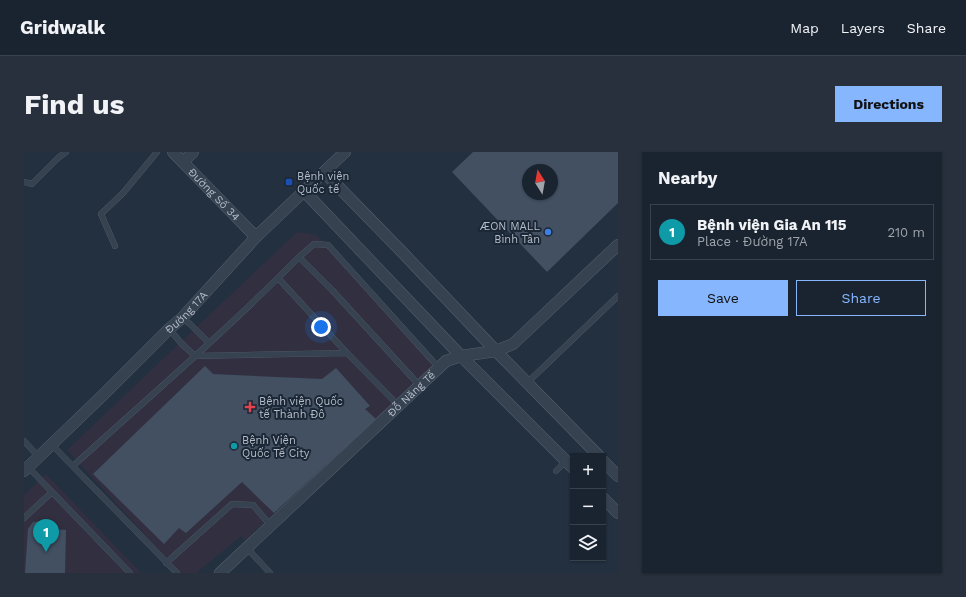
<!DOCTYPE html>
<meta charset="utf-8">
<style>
:root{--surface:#1a2430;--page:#27303c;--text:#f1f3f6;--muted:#9fa4ab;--line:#38414c;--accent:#85b6fe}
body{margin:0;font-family:"Work Sans",sans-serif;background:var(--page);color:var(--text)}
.controls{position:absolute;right:12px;bottom:12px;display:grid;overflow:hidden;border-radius:0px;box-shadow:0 1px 3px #0004}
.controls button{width:36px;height:36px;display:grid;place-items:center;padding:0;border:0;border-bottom:1px solid var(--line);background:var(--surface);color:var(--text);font:20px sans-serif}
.compass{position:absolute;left:498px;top:12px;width:36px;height:36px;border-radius:50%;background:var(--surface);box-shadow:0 1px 3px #0004;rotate:349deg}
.you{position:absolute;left:297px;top:175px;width:14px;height:14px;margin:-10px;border:3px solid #fff;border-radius:50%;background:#1a73e8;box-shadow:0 0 0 6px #1a73e833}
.badge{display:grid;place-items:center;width:26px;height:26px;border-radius:50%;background:var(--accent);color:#fff;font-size:13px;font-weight:700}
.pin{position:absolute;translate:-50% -33px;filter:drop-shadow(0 1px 2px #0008)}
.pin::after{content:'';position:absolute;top:21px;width:14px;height:12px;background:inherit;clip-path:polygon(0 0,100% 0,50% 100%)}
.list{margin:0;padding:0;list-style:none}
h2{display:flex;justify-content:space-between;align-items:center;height:52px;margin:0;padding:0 16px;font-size:17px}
h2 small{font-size:13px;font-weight:400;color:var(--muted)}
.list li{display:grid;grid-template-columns:26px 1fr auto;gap:12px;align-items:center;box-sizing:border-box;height:56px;margin:0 8px 8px;padding:0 8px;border:1px solid var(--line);border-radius:0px}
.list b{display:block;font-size:15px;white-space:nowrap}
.list p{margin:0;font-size:13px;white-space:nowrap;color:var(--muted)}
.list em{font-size:13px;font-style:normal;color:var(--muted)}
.actions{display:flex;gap:8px;padding:12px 16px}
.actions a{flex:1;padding:9px 0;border:1px solid var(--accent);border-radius:0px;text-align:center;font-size:14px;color:var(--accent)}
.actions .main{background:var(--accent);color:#111}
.icon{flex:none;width:22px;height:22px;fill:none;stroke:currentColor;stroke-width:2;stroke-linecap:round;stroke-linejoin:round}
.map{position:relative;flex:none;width:594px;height:421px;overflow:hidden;border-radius:0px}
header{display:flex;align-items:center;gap:24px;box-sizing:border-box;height:56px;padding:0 20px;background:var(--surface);border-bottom:1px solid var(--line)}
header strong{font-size:19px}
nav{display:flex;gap:22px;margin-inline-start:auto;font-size:14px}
.intro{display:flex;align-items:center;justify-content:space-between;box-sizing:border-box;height:96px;padding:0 24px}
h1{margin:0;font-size:28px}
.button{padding:10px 18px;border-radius:0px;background:var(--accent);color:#111;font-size:14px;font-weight:700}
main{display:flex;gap:24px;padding:0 24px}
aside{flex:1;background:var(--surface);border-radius:0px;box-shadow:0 1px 3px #0004}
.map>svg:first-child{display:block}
.medical{fill:#323040}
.building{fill:#425062;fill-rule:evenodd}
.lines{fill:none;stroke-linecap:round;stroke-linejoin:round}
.lane-casing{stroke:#55606d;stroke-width:6}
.street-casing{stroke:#55606d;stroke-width:12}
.lane{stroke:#374250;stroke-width:5.5}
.street{stroke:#374250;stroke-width:11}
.transit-dot{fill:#1a4fb4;stroke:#1c2735;stroke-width:1.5}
.shop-dot{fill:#3f7fe0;stroke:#1c2735;stroke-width:1.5}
.health-dot{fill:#e0444e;stroke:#1c2735;stroke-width:1.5}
.culture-dot{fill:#0f9aa8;stroke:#1c2735;stroke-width:1.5}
.labels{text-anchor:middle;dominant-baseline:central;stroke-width:4;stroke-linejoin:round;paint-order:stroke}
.poi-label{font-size:11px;fill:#b4bdca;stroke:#1c2735;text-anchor:start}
.street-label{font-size:11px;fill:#b4bdca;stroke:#1c2735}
</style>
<header>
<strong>Gridwalk</strong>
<nav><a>Map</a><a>Layers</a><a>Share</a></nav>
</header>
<div class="intro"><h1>Find us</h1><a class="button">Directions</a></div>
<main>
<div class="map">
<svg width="594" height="421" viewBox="0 0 594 421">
<rect width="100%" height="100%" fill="#233040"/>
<path class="medical" d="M 273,80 L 292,83 L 410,213 L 221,388 L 217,384 L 172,421 L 156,421 L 43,298 Z
M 22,322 L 117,421 L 0,421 L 0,343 Z"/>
<path class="building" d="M 449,0 L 594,0 L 594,51 L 523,120 L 428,20 ZM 504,18 L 528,18 L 528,42 L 504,42 Z
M 181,214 L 189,222 L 298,227 L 312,216 L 346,254 L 341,257 L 352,267 L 250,361 L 218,330 L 162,381 L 155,376 L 140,392 L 69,322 Z
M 25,369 L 28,377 L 42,378 L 41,421 L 1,421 L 4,377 L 9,370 Z"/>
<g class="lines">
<defs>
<path id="lane" d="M 0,30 L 8,32 L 34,6 L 42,0
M 91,94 L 77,62 L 99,41 L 133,0
M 275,105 L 290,92 L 304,93 L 415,216
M 254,126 L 323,201
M 158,166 L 166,172 L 185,191
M 145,177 L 158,192 L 171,204 L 323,201 L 375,254
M 503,231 L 594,144
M 0,289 L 15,305
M 27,292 L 153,421
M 49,314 C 125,245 203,178 275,105 L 308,138 L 396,234
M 4,315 L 106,421
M 532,319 L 542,309
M 0,366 L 28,340
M 223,396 L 246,421
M 142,411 L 208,352 L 229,353 L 247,374"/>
<g id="street">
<path id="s1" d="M 149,0 L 232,85"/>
<path d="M 159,10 L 169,0"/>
<path d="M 300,20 L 380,102 L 472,199 L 575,304"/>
<path d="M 280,39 L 437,204 L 549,316"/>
<path d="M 579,309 L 594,324"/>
<path id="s2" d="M 0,319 L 80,242 L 145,177 L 158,166 L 232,85 L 321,0"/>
<path d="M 579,346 L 594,361"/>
<path id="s3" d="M 196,421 L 422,209 L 437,204 L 472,199 L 489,192 L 594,93"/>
</g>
</defs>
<use href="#lane" class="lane-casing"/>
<use href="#street" class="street-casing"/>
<use href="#lane" class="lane"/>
<use href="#street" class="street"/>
</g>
<rect class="transit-dot" x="261" y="26" width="8" height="8" rx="2"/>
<circle class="shop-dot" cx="524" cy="80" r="4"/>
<path class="health-dot" d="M224 249h4v4h4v4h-4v4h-4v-4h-4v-4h4z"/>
<circle class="culture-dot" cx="210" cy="294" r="4"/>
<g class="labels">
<g class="poi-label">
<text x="273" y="24">Bệnh viện<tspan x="273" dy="13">Quốc tế</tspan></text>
<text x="516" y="74" text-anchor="end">ÆON MALL<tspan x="516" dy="13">Bình Tân</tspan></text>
<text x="235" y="249">Bệnh viện Quốc<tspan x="235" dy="13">tế Thành Đô</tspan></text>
<text x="218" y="288">Bệnh Viện<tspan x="218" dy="13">Quốc Tế City</tspan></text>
</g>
<g class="street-label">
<text stroke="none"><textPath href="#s1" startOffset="59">Đường Số 34</textPath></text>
<text stroke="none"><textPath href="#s2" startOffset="227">Đường 17A</textPath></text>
<text stroke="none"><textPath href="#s3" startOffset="262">Đỗ Năng Tế</textPath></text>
</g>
</g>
</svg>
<div class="controls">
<button>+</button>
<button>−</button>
<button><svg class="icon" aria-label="layers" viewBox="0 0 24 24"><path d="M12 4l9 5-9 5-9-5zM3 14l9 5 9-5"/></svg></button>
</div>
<svg class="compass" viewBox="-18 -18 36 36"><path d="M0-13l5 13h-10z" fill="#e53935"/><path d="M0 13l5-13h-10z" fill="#9fa4ab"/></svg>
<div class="you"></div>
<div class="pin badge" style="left:22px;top:400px;background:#0f9aa8">1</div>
</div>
<aside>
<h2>Nearby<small></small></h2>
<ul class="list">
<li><span class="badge" style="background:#0f9aa8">1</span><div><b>Bệnh viện Gia An 115</b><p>Place · Đường 17A</p></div><em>210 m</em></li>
</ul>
<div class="actions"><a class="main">Save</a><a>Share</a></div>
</aside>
</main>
